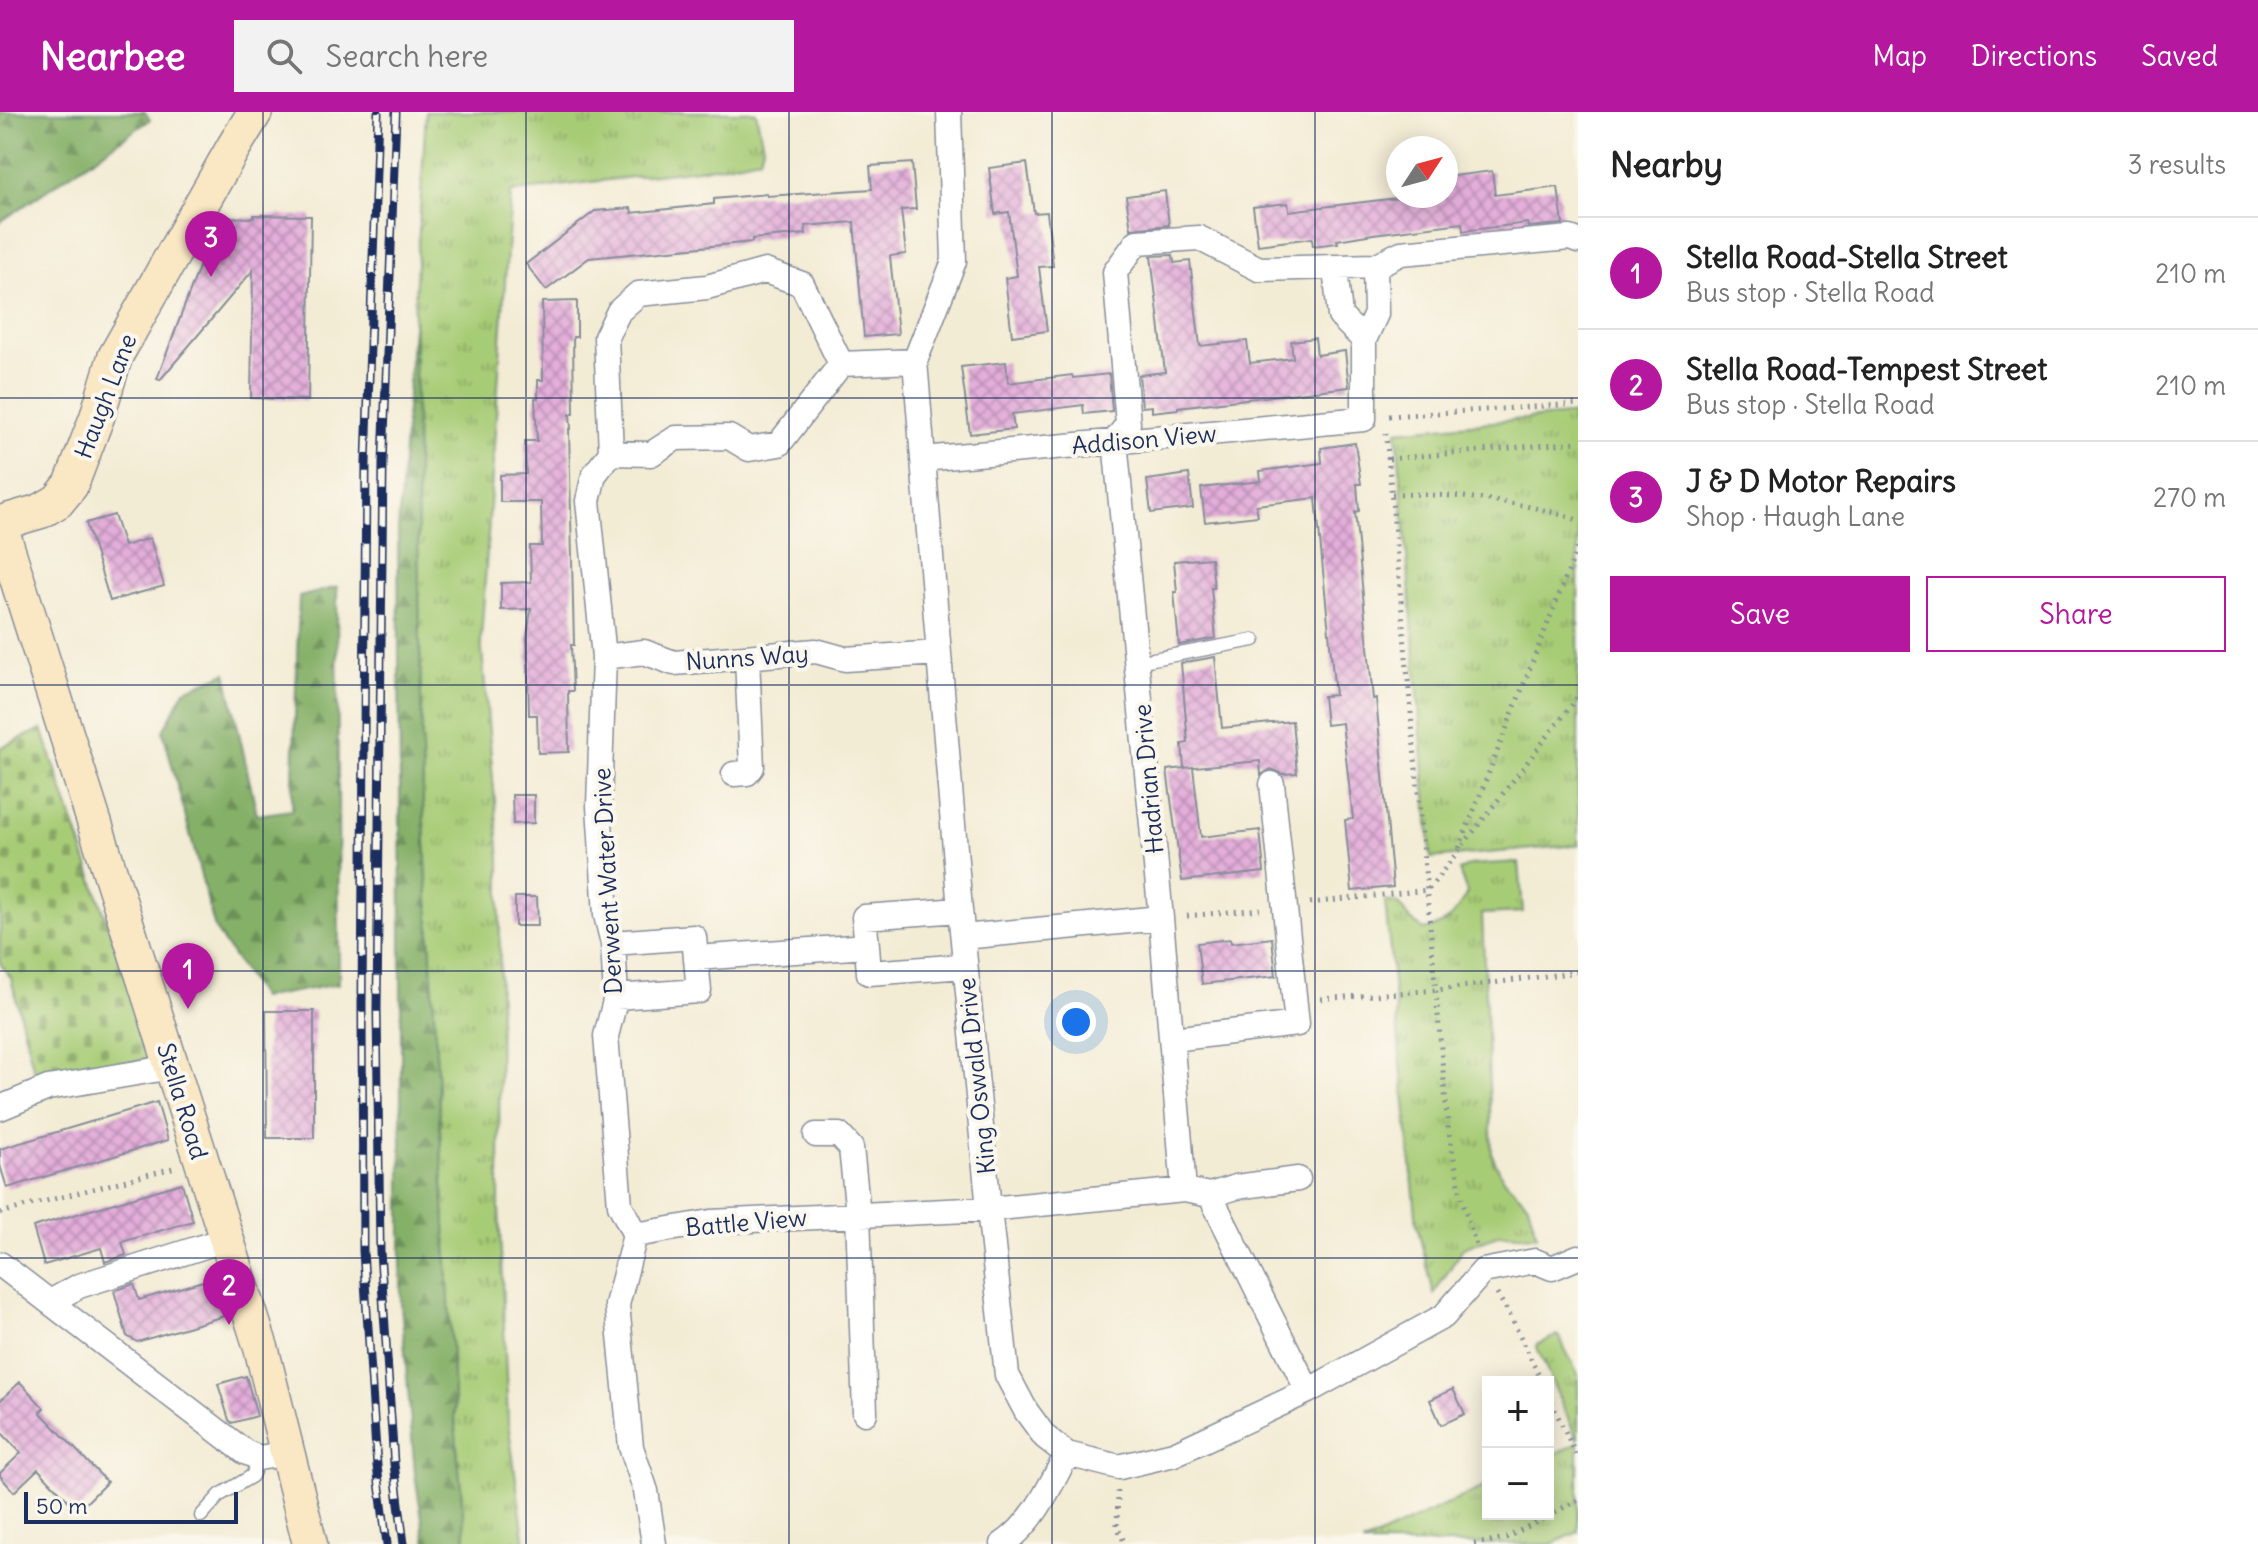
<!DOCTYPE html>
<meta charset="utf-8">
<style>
:root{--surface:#fff;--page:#f2f2f2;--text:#222;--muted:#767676;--line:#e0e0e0;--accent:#b5179e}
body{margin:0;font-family:Delius,sans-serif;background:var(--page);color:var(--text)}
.controls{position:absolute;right:24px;bottom:24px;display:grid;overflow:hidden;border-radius:0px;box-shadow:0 4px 20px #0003}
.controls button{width:72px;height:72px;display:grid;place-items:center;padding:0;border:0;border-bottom:2px solid var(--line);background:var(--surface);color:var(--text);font:40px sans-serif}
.compass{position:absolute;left:1386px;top:24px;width:72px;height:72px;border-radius:50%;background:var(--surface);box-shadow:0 4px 20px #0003;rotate:54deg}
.scale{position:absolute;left:24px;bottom:20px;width:214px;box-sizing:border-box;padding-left:8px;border:4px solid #1b2f5e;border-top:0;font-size:22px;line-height:28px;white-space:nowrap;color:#1b2f5e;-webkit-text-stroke:6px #fbf7ec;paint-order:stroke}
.you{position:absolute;left:1076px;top:910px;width:28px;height:28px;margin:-20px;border:6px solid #fff;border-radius:50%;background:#1a73e8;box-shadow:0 0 0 12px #1a73e833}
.badge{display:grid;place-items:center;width:52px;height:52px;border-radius:50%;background:var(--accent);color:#fff;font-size:26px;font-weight:700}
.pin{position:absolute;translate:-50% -66px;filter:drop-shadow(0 2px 4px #0008)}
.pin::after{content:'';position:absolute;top:42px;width:28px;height:24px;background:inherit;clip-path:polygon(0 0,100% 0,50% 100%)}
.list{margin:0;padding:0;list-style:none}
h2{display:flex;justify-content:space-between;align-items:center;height:104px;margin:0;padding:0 32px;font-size:34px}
h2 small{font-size:26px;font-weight:400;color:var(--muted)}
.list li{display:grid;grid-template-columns:52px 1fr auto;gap:24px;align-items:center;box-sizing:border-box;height:112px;padding:0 32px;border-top:2px solid var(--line)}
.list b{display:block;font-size:30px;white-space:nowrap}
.list p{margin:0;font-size:26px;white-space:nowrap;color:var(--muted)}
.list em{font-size:26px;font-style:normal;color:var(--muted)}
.actions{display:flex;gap:16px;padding:24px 32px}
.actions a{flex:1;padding:18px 0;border:2px solid var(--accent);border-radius:0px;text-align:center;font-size:28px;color:var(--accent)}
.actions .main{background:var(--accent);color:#fff}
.icon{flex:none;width:44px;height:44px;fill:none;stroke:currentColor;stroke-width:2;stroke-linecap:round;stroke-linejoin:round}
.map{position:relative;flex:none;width:1578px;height:1432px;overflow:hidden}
header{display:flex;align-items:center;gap:48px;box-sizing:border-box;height:112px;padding:0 40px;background:var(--accent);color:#fff}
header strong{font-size:38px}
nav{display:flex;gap:44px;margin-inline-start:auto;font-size:28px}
.search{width:560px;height:72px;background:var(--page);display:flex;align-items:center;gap:20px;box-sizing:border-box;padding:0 28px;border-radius:0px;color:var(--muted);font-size:30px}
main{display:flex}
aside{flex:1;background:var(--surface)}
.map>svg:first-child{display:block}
.grass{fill:url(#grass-tufts);stroke:#617e6a;stroke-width:2}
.forest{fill:url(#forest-firs);stroke:#507062;stroke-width:2}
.cemetery{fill:url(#cemetery-stones);stroke:#617e6a;stroke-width:2}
.building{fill:url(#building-cross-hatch)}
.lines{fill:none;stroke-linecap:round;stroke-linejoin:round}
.lane-casing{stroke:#878e9a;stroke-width:15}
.street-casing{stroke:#878e9a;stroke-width:27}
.secondary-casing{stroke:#878e9a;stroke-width:37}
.path{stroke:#878e9a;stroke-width:5;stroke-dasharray:2 6;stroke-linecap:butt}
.lane{stroke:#fff;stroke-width:12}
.street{stroke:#fff;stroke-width:24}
.secondary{stroke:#fae7c3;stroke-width:34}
.rail-casing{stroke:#1b2f5e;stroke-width:9}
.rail{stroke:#fbf7ec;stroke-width:6;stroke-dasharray:18;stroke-linecap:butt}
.grid{fill:none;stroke:#1b2f5e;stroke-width:2;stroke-opacity:0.55}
.labels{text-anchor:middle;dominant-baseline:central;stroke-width:8;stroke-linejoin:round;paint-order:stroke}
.street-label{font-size:24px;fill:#1b2f5e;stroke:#fbf7ec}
</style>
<header>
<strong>Nearbee</strong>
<div class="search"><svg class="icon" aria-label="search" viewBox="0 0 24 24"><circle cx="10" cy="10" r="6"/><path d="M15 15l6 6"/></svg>Search here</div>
<nav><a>Map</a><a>Directions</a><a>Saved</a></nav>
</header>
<main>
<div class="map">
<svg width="1578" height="1432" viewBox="0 0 1578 1432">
<defs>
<pattern id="grass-tufts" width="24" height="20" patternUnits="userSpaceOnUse" patternTransform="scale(2)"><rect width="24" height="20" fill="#a7cc76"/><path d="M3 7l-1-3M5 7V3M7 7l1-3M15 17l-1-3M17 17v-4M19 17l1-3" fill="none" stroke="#87a664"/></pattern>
<pattern id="forest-firs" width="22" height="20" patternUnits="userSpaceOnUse" patternTransform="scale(2)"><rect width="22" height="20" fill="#85b067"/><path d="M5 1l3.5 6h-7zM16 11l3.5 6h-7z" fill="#6c9058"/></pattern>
<pattern id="cemetery-stones" width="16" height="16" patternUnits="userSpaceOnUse" patternTransform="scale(2)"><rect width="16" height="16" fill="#a7cc76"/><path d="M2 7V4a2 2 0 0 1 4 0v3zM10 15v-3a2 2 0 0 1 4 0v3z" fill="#87a664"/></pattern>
<pattern id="building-cross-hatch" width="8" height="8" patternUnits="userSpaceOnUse" patternTransform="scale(2)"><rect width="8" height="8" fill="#e4aeda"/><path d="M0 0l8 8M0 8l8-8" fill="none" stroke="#b88eb4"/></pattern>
</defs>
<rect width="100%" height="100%" fill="#fbf7ec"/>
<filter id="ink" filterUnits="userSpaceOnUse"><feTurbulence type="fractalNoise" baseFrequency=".0125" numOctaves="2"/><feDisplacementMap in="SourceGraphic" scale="16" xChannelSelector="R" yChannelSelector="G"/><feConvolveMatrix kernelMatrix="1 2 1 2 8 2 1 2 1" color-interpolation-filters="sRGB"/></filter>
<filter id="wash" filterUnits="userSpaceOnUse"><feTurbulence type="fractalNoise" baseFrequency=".006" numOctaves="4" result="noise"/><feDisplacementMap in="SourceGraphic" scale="32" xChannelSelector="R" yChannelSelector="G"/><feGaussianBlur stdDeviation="1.8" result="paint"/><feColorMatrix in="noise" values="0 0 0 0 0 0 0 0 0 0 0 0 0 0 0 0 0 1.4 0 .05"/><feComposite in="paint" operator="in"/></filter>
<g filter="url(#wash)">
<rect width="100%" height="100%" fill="#f3ecd5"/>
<path class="grass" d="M 426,0 L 756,0 L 763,34 L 760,46 L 721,54 L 511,80 L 481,528 L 500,748 L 499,1096 L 508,1310 L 525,1432 L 466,1432 L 456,1323 L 423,691 L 414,202 Z
M 1578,302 L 1578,733 L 1431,746 L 1397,319 Z
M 1519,750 L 1523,800 L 1482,802 L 1492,1043 L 1502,1065 L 1528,1092 L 1537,1124 L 1500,1122 L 1463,1136 L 1434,1182 L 1417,1113 L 1385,789 L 1397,791 L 1411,808 L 1424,818 C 1449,812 1455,803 1467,781 L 1459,759 L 1469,753 Z
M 1558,1223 L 1578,1263 L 1578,1329 L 1536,1233 Z
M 1578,1331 L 1578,1420 L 1552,1432 L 1362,1432 L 1488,1373 L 1488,1402 L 1548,1402 L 1548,1345 Z"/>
<path class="forest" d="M 0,0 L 145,0 L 150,8 L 0,110 Z
M 414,202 L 423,691 L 456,1323 L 466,1432 L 426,1432 L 415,1362 L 401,1192 L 401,802 L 398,417 Z
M 337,475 L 339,872 L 261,886 L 215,817 L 163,619 L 185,578 L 226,561 L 257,703 L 292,698 L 299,485 Z"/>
<path class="cemetery" d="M 42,617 L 153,946 L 36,967 L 11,866 L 0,851 L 0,636 Z"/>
<g id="blocks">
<path class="building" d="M 912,51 L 916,97 L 901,98 L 906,142 L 890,144 L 898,222 L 864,225 L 854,110 L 805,114 L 806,122 L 752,127 L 752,130 L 589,146 L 546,178 L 526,152 L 595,99 L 631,96 L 632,101 L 714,92 L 714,87 L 767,82 L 767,84 L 872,77 L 870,54 Z
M 1027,51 L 1034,101 L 1047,100 L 1053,154 L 1039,155 L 1047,219 L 1012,224 L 1005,166 L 1017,164 L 1009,100 L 995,102 L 989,56 Z
M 1492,59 L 1495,83 L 1558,75 L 1563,112 L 1528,115 L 1527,111 L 1463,119 L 1462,111 L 1373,122 L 1337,128 L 1338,131 L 1313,134 L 1312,126 L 1258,133 L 1253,95 L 1288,91 L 1289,99 L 1397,86 L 1397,84 L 1446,84 L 1446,65 Z
M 1165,79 L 1169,113 L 1131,117 L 1126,84 Z
M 254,103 L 311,104 L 308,288 L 251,286 L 253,158 L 160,268 L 157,267 L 218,105 L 254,106 Z
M 1173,143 L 1174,151 L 1190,149 L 1200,234 L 1247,229 L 1250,251 L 1293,246 L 1291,229 L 1315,226 L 1317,243 L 1345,239 L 1349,275 L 1178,295 L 1178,297 L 1152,300 L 1152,294 L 1142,295 L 1139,263 L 1165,260 L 1151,144 Z
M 577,189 L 577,225 L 573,225 L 574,302 L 570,302 L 571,317 L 569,317 L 574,533 L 571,533 L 573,579 L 568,579 L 569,640 L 538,641 L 537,603 L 529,603 L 527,525 L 531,497 L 501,498 L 501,471 L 531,470 L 530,434 L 542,434 L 541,390 L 500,390 L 500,363 L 526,362 L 525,329 L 537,329 L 535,286 L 538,286 L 538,268 L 543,268 L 542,190 Z
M 1006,250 L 1008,271 L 1072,263 L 1073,266 L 1109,262 L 1112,299 L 1084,302 L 1083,293 L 1012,302 L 1014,317 L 970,322 L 961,255 Z
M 1355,331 L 1361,372 L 1357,372 L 1359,399 L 1355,400 L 1373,587 L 1376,586 L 1393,775 L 1352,779 L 1345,708 L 1353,707 L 1342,611 L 1326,613 L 1323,584 L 1335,583 L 1316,386 L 1256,393 L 1258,404 L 1205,410 L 1201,376 L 1261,369 L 1260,359 L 1322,351 L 1321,336 Z
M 1189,362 L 1193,396 L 1151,401 L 1147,368 Z
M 114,403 L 124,434 L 150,426 L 164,474 L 110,489 L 86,411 Z
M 1211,446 L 1214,476 L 1211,476 L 1216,526 L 1179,533 L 1174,480 L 1177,480 L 1174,449 Z
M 1215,545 L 1222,616 L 1292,609 L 1297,661 L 1283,662 L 1271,657 L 1261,663 L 1260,649 L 1184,656 L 1182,632 L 1188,631 L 1181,551 Z
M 1193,655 L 1201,725 L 1260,718 L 1264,760 L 1182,769 L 1167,658 Z
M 512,683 L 534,683 L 534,711 L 513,712 Z
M 515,785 L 537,785 L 538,814 L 515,814 Z
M 1272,826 L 1276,864 L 1202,872 L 1197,831 L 1230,827 L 1231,831 Z
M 266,899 L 314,899 L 314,1026 L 267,1026 Z
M 157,990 L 168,1028 L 7,1076 L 0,1053 L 0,1037 Z
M 182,1071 L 193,1109 L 122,1130 L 126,1143 L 105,1150 L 101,1136 L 44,1153 L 33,1115 Z
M 213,1166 L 224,1204 L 137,1230 L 127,1224 L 114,1179 L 134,1172 L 139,1188 Z
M 246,1264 L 257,1304 L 232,1311 L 229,1308 L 218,1272 Z
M 20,1270 L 44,1296 L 40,1300 L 107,1370 L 78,1399 L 38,1357 L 14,1380 L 0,1364 L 0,1361 L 21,1341 L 0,1319 L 0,1289 Z
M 1453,1277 L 1465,1302 L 1441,1313 L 1430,1288 Z"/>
</g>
</g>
<g filter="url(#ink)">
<use href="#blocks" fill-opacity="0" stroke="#878e9a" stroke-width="2"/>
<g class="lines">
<defs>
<path id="lane" d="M 1137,550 L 1254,528
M 201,1404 L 220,1383 L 252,1364 L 259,1346"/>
<path id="street" d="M 949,0 L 954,149 L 915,249 L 960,798 L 989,1097 L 1007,1263 L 1026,1299 L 1045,1325 L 1067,1342 L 1119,1355 L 1174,1342 L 1308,1279 L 1444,1204 L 1483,1159 L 1535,1149 L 1552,1156 L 1578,1145
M 1335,156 L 1340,204 L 1364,228
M 611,341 L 651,342 L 676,326 L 729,325 L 749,337 L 779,332 L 841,252 L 915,249
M 923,347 L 1364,307 L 1364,228 L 1376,202 L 1375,154 L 1401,141 L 1570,126 L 1578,129
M 604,545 L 644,540 L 674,551 L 816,539 L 845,547 L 938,541
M 734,662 L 747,661 L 752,655 L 747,546
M 1161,806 L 1184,1078
M 963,825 L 1161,806 L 1115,329 L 1128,312 L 1115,160 L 1137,130 L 1199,126 L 1259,157 L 1375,154
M 613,831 L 694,825 L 699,879 L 616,885
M 867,834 L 864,805 L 960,798
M 696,846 L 867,834 L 869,861 L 965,854
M 1173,927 L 1297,912 L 1272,672
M 0,996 L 48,976 L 172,955
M 816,1023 L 839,1023 L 851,1036 L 858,1102 L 865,1301
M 1210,1083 L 1236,1075 L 1298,1067
M 635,1123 L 711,1110 L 989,1097 L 1184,1078 L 1210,1083 L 1308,1279
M 0,1152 L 245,1340 L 259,1346 L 288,1341
M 50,1190 L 79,1174 L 227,1127
M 654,1432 L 646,1379 L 631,1335 L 617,1193 L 635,1123 L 620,1093 L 606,924 L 616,885 L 613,831 L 606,803 L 599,694 L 604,545 L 588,389 L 594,363 L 611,341 L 606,225 L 619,199 L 638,182 L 707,175 L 765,159 L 802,172 L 841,252
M 1003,1432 C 1034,1411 1050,1374 1067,1342"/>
<path id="secondary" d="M 0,411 L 41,399 L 58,389 L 71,373 L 97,305 L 115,245 L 233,36 L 255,0
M 0,413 L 262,1239 L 310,1432"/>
</defs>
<use href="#lane" class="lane-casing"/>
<use href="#street" class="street-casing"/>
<use href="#secondary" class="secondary-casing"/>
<path class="path" d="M 1389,304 L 1578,292
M 1386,321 L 1448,1015 L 1462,1087 L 1477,1137
M 1389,347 L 1578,330
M 1392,382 C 1455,382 1518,388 1578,408
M 1459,736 L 1578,435
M 1310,791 L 1428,778 L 1578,585
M 1187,804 L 1260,797
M 1321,887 L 1437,878 L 1578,860
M 0,1101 L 173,1056
M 1497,1182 L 1510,1203 L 1542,1270
M 1548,1283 L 1578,1347
M 1118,1379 L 1117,1414 L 1125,1432
M 1474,1432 L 1506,1426 L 1578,1388"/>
<use href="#lane" class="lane"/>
<use href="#street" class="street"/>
<use href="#secondary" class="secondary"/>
<defs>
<path id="rail" d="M 378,0 L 366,351 L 362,893 L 363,1139 L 377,1354 L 387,1432
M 396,0 L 383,351 L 377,896 L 380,1139 L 394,1352 L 404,1432"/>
</defs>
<use href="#rail" class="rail-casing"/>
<use href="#rail" class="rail"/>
</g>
</g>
<path class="grid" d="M 263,0 L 263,1432M 526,0 L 526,1432M 789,0 L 789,1432M 1052,0 L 1052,1432M 1315,0 L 1315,1432M 0,286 L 1578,286M 0,573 L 1578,573M 0,859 L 1578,859M 0,1146 L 1578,1146"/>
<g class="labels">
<g class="street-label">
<text transform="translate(105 284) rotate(-69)">Haugh Lane</text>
<text transform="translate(1144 327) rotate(-5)">Addison View</text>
<text transform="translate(747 545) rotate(-4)">Nunns Way</text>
<text transform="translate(1148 667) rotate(-95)">Hadrian Drive</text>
<text transform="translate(607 769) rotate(-93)">Derwent Water Drive</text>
<text transform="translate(976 964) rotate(-96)">King Oswald Drive</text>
<text transform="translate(183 989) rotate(73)">Stella Road</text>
<text transform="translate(746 1110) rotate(-5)">Battle View</text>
</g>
</g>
</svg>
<div class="controls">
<button>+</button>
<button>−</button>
</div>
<svg class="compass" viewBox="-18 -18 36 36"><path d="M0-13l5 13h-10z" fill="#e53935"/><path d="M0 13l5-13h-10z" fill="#767676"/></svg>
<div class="scale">50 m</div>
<div class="you"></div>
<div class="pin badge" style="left:188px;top:897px">1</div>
<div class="pin badge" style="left:229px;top:1213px">2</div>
<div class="pin badge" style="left:211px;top:165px">3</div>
</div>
<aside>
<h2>Nearby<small>3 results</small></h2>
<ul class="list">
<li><span class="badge">1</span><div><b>Stella Road-Stella Street</b><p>Bus stop · Stella Road</p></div><em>210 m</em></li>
<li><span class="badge">2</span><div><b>Stella Road-Tempest Street</b><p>Bus stop · Stella Road</p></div><em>210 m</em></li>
<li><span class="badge">3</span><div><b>J &amp; D Motor Repairs</b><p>Shop · Haugh Lane</p></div><em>270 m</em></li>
</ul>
<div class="actions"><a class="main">Save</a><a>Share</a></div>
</aside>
</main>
